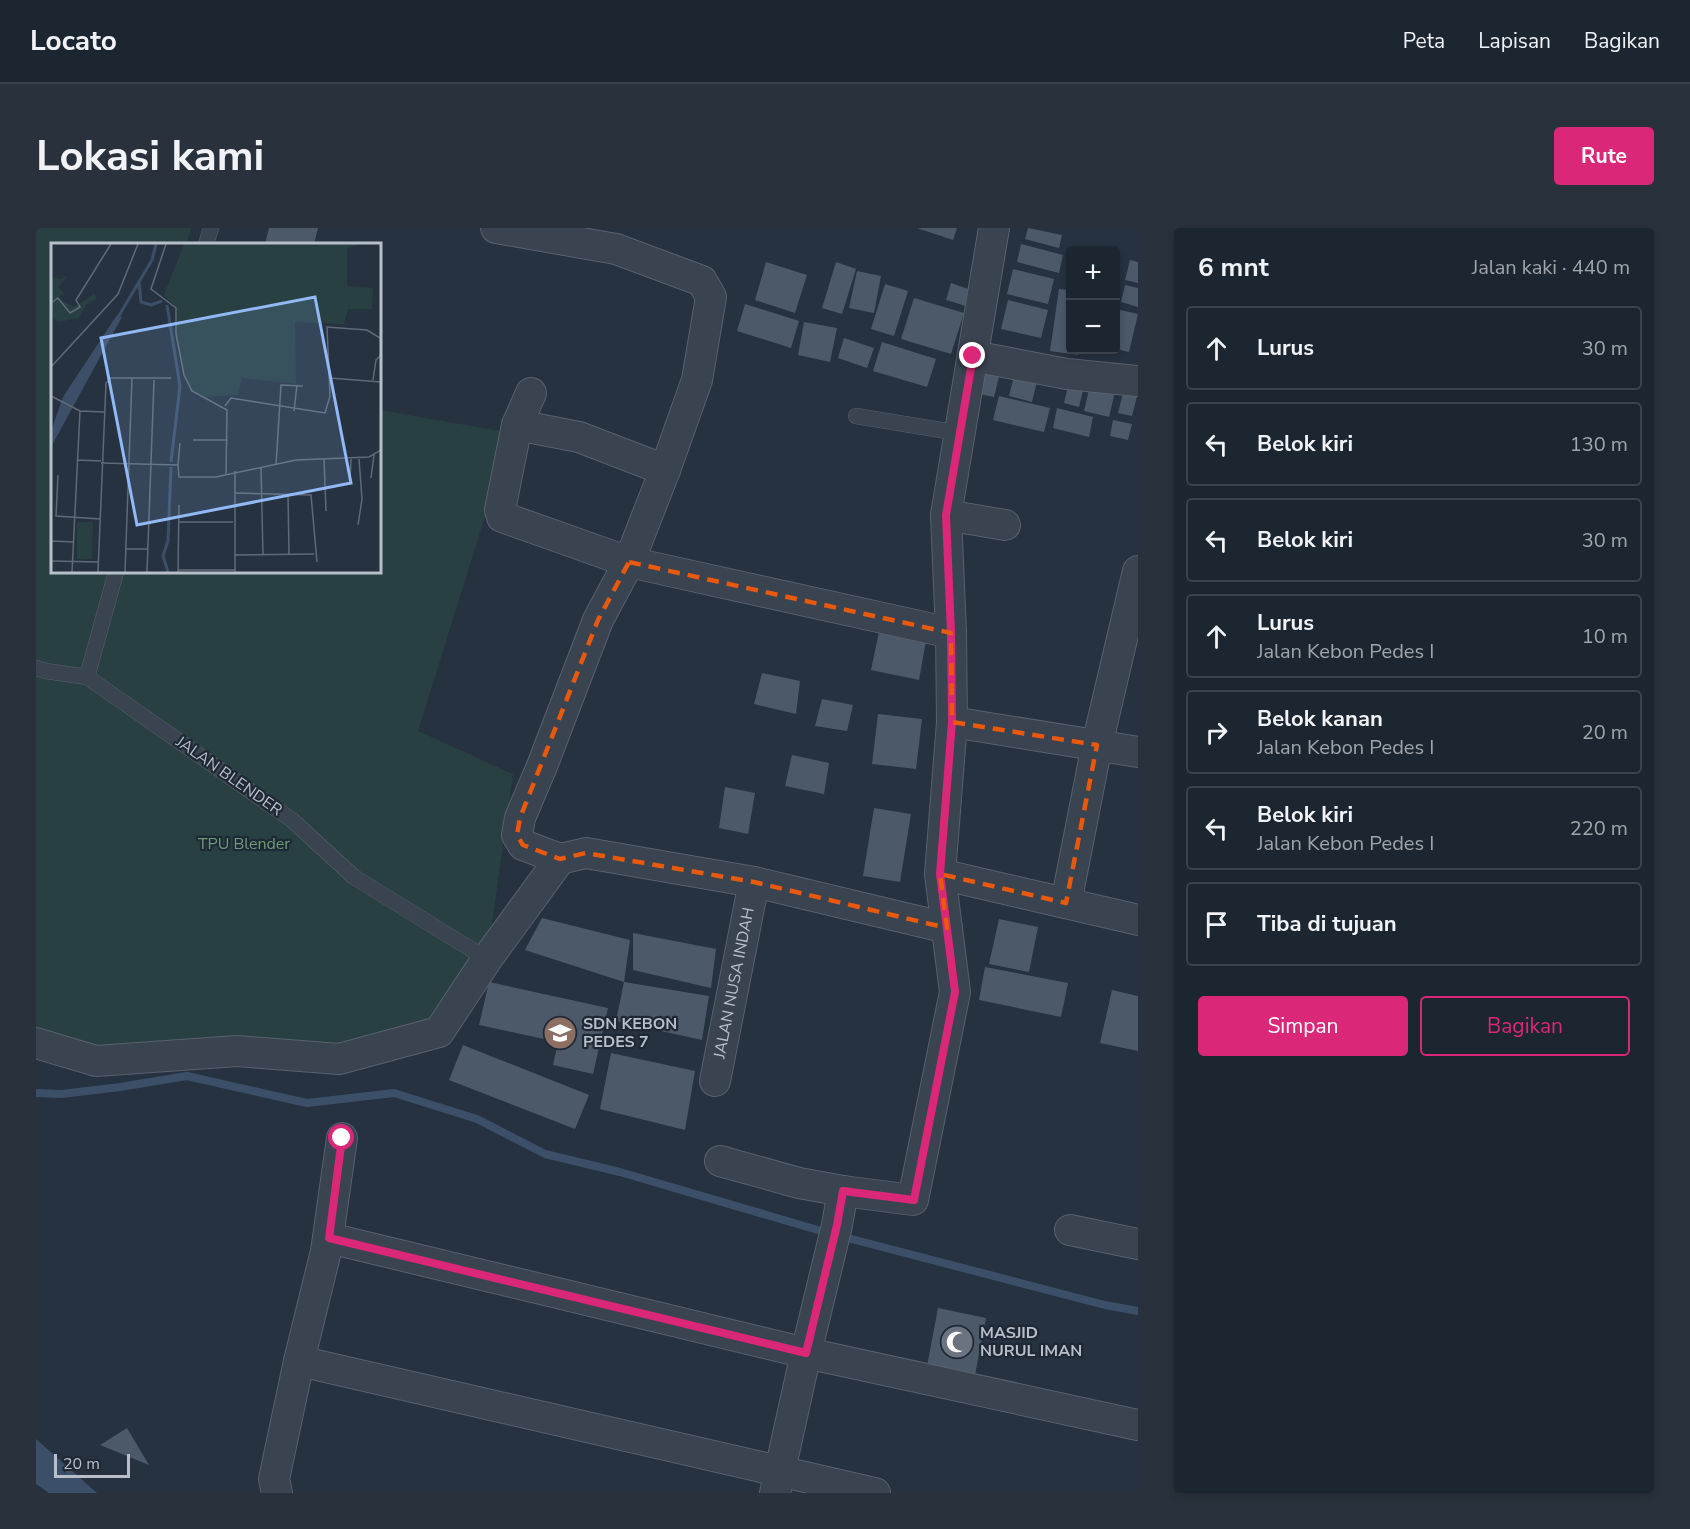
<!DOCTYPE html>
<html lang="id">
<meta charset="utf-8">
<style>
:root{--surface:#1c2630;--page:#29323c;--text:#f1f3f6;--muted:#a0a5ab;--line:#3a434c;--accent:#db2777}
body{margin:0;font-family:"Nunito Sans",sans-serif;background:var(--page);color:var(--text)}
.controls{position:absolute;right:18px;top:18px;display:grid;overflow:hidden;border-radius:6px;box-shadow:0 3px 9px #0003}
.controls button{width:54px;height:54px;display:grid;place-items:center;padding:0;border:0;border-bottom:2px solid var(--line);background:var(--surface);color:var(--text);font:30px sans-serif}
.scale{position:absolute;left:18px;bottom:15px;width:76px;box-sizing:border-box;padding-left:6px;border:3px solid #b7bfca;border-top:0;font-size:16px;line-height:21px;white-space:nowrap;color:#b7bfca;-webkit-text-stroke:4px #1f2835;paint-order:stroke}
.stop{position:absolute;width:18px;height:18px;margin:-14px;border:4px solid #db2777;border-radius:50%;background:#fff}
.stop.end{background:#db2777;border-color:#fff;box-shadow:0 2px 6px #0008}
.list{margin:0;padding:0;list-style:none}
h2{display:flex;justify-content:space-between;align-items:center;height:78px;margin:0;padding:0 24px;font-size:26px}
h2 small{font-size:20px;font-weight:400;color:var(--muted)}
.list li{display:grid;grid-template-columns:39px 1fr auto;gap:18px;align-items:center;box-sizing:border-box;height:84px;margin:0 12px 12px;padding:0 12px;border:2px solid var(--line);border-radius:6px}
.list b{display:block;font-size:22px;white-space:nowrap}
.list p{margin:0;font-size:20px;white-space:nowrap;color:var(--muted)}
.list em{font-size:20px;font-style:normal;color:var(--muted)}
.actions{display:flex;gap:12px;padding:18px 24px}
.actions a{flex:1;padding:14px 0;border:2px solid var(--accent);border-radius:6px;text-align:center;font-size:21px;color:var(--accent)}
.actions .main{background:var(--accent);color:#fff}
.icon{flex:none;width:33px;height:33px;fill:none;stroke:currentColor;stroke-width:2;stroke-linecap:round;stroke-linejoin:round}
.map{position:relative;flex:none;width:1102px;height:1265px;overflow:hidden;border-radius:6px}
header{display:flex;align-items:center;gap:36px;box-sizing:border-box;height:84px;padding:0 30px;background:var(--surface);border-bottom:2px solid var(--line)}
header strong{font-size:28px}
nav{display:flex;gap:33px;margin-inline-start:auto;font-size:21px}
.intro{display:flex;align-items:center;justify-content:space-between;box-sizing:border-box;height:144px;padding:0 36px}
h1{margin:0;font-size:42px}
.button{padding:15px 27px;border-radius:6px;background:var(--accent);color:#fff;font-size:21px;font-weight:700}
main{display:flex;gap:36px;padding:0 36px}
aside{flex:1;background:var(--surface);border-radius:6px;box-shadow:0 3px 9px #0003}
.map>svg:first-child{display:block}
.green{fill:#294042}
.water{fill:#3c4f68}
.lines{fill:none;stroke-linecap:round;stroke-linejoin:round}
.stream{stroke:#3c4f68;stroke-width:8}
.building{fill:#4c5969}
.service-casing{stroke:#58616d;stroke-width:16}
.minor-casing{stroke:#58616d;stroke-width:32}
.service{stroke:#3a4350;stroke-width:15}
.minor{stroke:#3a4350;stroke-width:30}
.route{stroke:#db2777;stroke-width:8}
.marked{fill:none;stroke:#e8590c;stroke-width:4.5;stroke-dasharray:12 8;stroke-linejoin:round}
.labels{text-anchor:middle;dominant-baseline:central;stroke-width:4.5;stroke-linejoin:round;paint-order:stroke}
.street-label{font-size:16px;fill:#b7bfca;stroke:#1f2835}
.park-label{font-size:16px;fill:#6e9b78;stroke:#1f2835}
.poi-label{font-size:16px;font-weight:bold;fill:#b7bfca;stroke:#1f2835;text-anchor:start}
.inset-river{fill:none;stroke:#3c4f68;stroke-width:3}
.inset-road{fill:none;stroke:#606a77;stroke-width:1.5}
.view{fill:#90b9f6;fill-opacity:0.15;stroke:#90b9f6;stroke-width:3}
.inset-edge{fill:none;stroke:#b7bfca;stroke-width:3}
</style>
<header>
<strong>Locato</strong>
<nav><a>Peta</a><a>Lapisan</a><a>Bagikan</a></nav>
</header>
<div class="intro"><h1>Lokasi kami</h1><a class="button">Rute</a></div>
<main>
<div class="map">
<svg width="1102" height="1265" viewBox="0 0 1102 1265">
<rect width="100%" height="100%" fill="#263240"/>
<path class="green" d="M 0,0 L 155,0 L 151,16 L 16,16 L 16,344 L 344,344 L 344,182 L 475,205 L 382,503 L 477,546 L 451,731 L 403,804 L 303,831 L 60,833 L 0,815 Z"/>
<path class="water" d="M 0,1211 L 61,1265 L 13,1265 L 0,1256 Z"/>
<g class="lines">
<path class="stream" d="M 0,865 L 26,866 L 84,859 L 151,848 L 271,875 L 358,865 L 441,891 L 509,926 L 584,944 L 792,1005
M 804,1008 L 1069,1077 L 1102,1083"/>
</g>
<path class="building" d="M 233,0 L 282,0 L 278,16 L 229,16 Z
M 881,0 L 921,0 L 917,12 Z
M 992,0 L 1026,7 L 1023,20 L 989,11 Z
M 985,16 L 1027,27 L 1023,45 L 981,34 Z
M 1094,32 L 1102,34 L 1102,55 L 1089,52 Z
M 730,34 L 771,47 L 759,85 L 719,72 Z
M 800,34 L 820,41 L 806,86 L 786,80 Z
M 977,41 L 1018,51 L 1012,76 L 971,66 Z
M 821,43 L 845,48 L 838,85 L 813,80 Z
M 915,55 L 935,62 L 930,78 L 910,72 Z
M 849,56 L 872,63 L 858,108 L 835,101 Z
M 1089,57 L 1102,60 L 1102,79 L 1085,74 Z
M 1023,61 L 1034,62 L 1034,122 L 1042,122 L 1042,127 L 1014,123 Z
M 878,70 L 928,85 L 915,126 L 865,111 Z
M 972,72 L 1012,82 L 1005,110 L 965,101 Z
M 709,76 L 763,93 L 755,120 L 701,103 Z
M 1080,81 L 1102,86 L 1093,124 L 1080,121 Z
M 768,94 L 801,100 L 794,134 L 762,127 Z
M 808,110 L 838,120 L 831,140 L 802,130 Z
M 846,114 L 900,131 L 891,159 L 837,143 Z
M 949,138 L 965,141 L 958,169 L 943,166 Z
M 980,140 L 1003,145 L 996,174 L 973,168 Z
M 1033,154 L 1048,158 L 1043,179 L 1028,175 Z
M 1054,157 L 1079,164 L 1073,189 L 1048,183 Z
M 1088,161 L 1102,164 L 1096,188 L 1082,185 Z
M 963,168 L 1014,180 L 1008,204 L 957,192 Z
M 1021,180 L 1057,189 L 1053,209 L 1017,200 Z
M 1077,192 L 1096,196 L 1092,212 L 1074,208 Z
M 843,404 L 890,413 L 883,452 L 835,442 Z
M 726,445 L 764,453 L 760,486 L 718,476 Z
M 786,471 L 817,477 L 811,503 L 779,498 Z
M 842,486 L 886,491 L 880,541 L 836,536 Z
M 756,527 L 793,535 L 788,566 L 749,558 Z
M 689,559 L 719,565 L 712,606 L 683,600 Z
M 838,580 L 875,586 L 864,654 L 827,648 Z
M 506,690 L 594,712 L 588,754 L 489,722 Z
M 963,691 L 1002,699 L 993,744 L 953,736 Z
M 597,705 L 680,721 L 675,760 L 597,742 Z
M 949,739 L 1032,755 L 1025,789 L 943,772 Z
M 453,754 L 572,780 L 557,846 L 517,837 L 522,814 L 443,797 Z
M 588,754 L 673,768 L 666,812 L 580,793 Z
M 1076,762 L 1102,768 L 1102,823 L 1064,815 Z
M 427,817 L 553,867 L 539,901 L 413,852 Z
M 575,825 L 659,843 L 649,902 L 564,881 Z
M 902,1080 L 950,1090 L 939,1147 L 891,1138 Z
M 91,1200 L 113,1237 L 64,1217 Z"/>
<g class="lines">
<defs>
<path id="service" d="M 170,16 L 175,0
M 820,188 L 923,205
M 80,344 L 51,449 L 256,592 L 318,649 L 451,731
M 0,440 L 10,443 L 51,449"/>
<g id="minor">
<path d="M 460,0 L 580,21 L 666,53 L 675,69 L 661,152 L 629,242 L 593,334 L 562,392 L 506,538 L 484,590 L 481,607 L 487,617 L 524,631"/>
<path d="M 937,128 L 1031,146 L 1102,153"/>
<path d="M 495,165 L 481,197 L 464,282 L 466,289 L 593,334 L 915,405"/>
<path d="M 481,197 L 543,209 L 629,242"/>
<path d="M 910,287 L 969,297"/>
<path d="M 916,494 L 1102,524"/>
<path d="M 904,646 L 1102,692"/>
<path d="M 1030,675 L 1061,517 L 1102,343"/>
<path d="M 0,815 L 60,833 L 201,823 L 303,831 L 403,804 L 451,731 L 524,631 L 550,625 L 718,654 L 911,700"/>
<path id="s1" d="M 679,853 L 718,654"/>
<path d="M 684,933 L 763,955 L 807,963"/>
<path d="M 1034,1002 L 1102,1016"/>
<path d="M 293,1010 L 770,1125 L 1102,1197"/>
<path d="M 263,1133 L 839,1265"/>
<path d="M 241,1265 L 238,1251 L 263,1133 L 290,1023 L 306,910"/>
<path d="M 739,1265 L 770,1125 L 801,997 L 807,963 L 877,972 L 919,764 L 904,646 L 916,494 L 915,405 L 910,287 L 958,0"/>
</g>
</defs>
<use href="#service" class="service-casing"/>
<use href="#minor" class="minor-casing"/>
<use href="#service" class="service"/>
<use href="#minor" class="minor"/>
</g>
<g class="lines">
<path class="route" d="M 306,910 L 293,1010 L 770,1125 L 801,997 L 807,963 L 878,972 L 919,764 L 904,646 L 916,494 L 915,405 L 910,287 L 937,128"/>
</g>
<path class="marked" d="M 593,334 L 915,405 L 916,494 L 1061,517 L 1030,675 L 904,646 L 911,700 L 718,654 L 550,625 L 524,631 L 487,617 L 481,607 L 484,590 L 562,392 Z"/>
<defs>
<symbol id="school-disc" viewBox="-11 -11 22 22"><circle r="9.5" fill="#8d6e63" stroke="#1f2835"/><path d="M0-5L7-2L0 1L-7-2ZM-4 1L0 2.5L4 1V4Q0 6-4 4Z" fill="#fff"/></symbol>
<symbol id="mosque-disc" viewBox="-11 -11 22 22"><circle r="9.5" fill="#6b7280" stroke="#1f2835"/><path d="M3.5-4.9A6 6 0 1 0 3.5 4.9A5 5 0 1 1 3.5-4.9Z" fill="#fff"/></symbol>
</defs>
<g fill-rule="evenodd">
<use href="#school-disc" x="505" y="786" width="38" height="38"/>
<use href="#mosque-disc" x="902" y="1095" width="38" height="38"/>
</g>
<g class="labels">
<g class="street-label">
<text transform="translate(193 548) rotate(35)">JALAN BLENDER</text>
<text stroke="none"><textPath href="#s1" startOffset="100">JALAN NUSA INDAH</textPath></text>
</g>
<g class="park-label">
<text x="208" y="616">TPU Blender</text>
</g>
<g class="poi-label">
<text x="547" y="796">SDN KEBON<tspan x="547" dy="18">PEDES 7</tspan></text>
<text x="944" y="1105">MASJID<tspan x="944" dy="18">NURUL IMAN</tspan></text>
</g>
</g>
<g transform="translate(15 15)">
<rect width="330" height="330" fill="#263240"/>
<path d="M 133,1 L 308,1 L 296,6 L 296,43 L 322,45 L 321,66 L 297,66 L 293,81 L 244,79 L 245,141 L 191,135 L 187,152 L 155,154 L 141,148 L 133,132 L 125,91 L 125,65 L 113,52 ZM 17,32 L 7,44 L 13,50 L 6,55 L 23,64 L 43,51 L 46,55 L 34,63 L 28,75 L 7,79 L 0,74 L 0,34 L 10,36 ZM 26,279 L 42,279 L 41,316 L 26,316 Z" fill="#294042"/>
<path d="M 66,72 L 71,74 L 0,204 L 0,188 L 12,154 Z" fill="#3c4f68"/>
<path class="inset-river" d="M 88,39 L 90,59 L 100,62 L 111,58M 116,62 L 129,143 L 120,219M 63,81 L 101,17 L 105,1M 117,329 L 112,313 L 117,298 L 120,224"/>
<path class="inset-road" d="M 115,1 L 100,46 L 125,65 L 125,91 L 133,132 L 141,148 L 176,167 L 175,231M 0,60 L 7,55 L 19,70 L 29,64 L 25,57 L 60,1M 275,84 L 316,87 L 329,95M 0,124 L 67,51 L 87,1M 279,135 L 330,139M 322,137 L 325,117 L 330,112M 0,153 L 29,168 L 53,169M 174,163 L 180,155 L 274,170 L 279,153 L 276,84M 243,168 L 246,142M 142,197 L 177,197M 273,216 L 275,268M 27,217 L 50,218M 50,220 L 127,222 L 128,234 L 165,234 L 245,217 L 318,214 L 330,207M 127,222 L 129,200M 225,222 L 230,142 L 252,143M 210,225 L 212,312M 184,228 L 184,329M 7,232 L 5,273 L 49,276M 320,235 L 323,212M 299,237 L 300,216M 183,250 L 260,252 L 266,319M 237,251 L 238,311M 128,279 L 182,279M 307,282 L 311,256 L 308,216M 0,298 L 23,299M 75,306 L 97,306M 183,312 L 263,311M 0,318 L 47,319M 127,327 L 184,327M 21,329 L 29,168M 47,329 L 55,140 L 60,135 L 120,135M 74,329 L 81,135M 96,329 L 103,137M 127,329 L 128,262"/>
<path class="view" d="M 264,54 L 300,240 L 86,282 L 50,95 Z"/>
<rect width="330" height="330" class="inset-edge"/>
</g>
</svg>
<div class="controls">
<button>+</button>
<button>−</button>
</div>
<div class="scale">20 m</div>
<div class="stop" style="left:306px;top:910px"></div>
<div class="stop end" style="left:937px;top:128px"></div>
</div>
<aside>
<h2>6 mnt<small>Jalan kaki · 440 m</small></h2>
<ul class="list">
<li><svg class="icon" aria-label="ahead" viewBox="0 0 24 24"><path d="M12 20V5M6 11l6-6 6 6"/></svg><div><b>Lurus</b></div><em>30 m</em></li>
<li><svg class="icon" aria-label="left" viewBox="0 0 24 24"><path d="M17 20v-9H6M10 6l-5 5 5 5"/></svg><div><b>Belok kiri</b></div><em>130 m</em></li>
<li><svg class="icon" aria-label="left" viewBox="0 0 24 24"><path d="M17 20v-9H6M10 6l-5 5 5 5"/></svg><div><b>Belok kiri</b></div><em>30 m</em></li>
<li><svg class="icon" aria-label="ahead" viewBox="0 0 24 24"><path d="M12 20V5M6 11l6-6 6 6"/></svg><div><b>Lurus</b><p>Jalan Kebon Pedes I</p></div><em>10 m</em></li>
<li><svg class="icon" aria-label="right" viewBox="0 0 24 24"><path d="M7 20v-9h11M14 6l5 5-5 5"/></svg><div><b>Belok kanan</b><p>Jalan Kebon Pedes I</p></div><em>20 m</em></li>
<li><svg class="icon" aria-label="left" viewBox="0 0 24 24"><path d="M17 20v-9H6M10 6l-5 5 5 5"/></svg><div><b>Belok kiri</b><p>Jalan Kebon Pedes I</p></div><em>220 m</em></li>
<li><svg class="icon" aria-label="arrive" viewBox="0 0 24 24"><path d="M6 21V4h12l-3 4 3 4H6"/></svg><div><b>Tiba di tujuan</b></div></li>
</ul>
<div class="actions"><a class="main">Simpan</a><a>Bagikan</a></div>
</aside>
</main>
